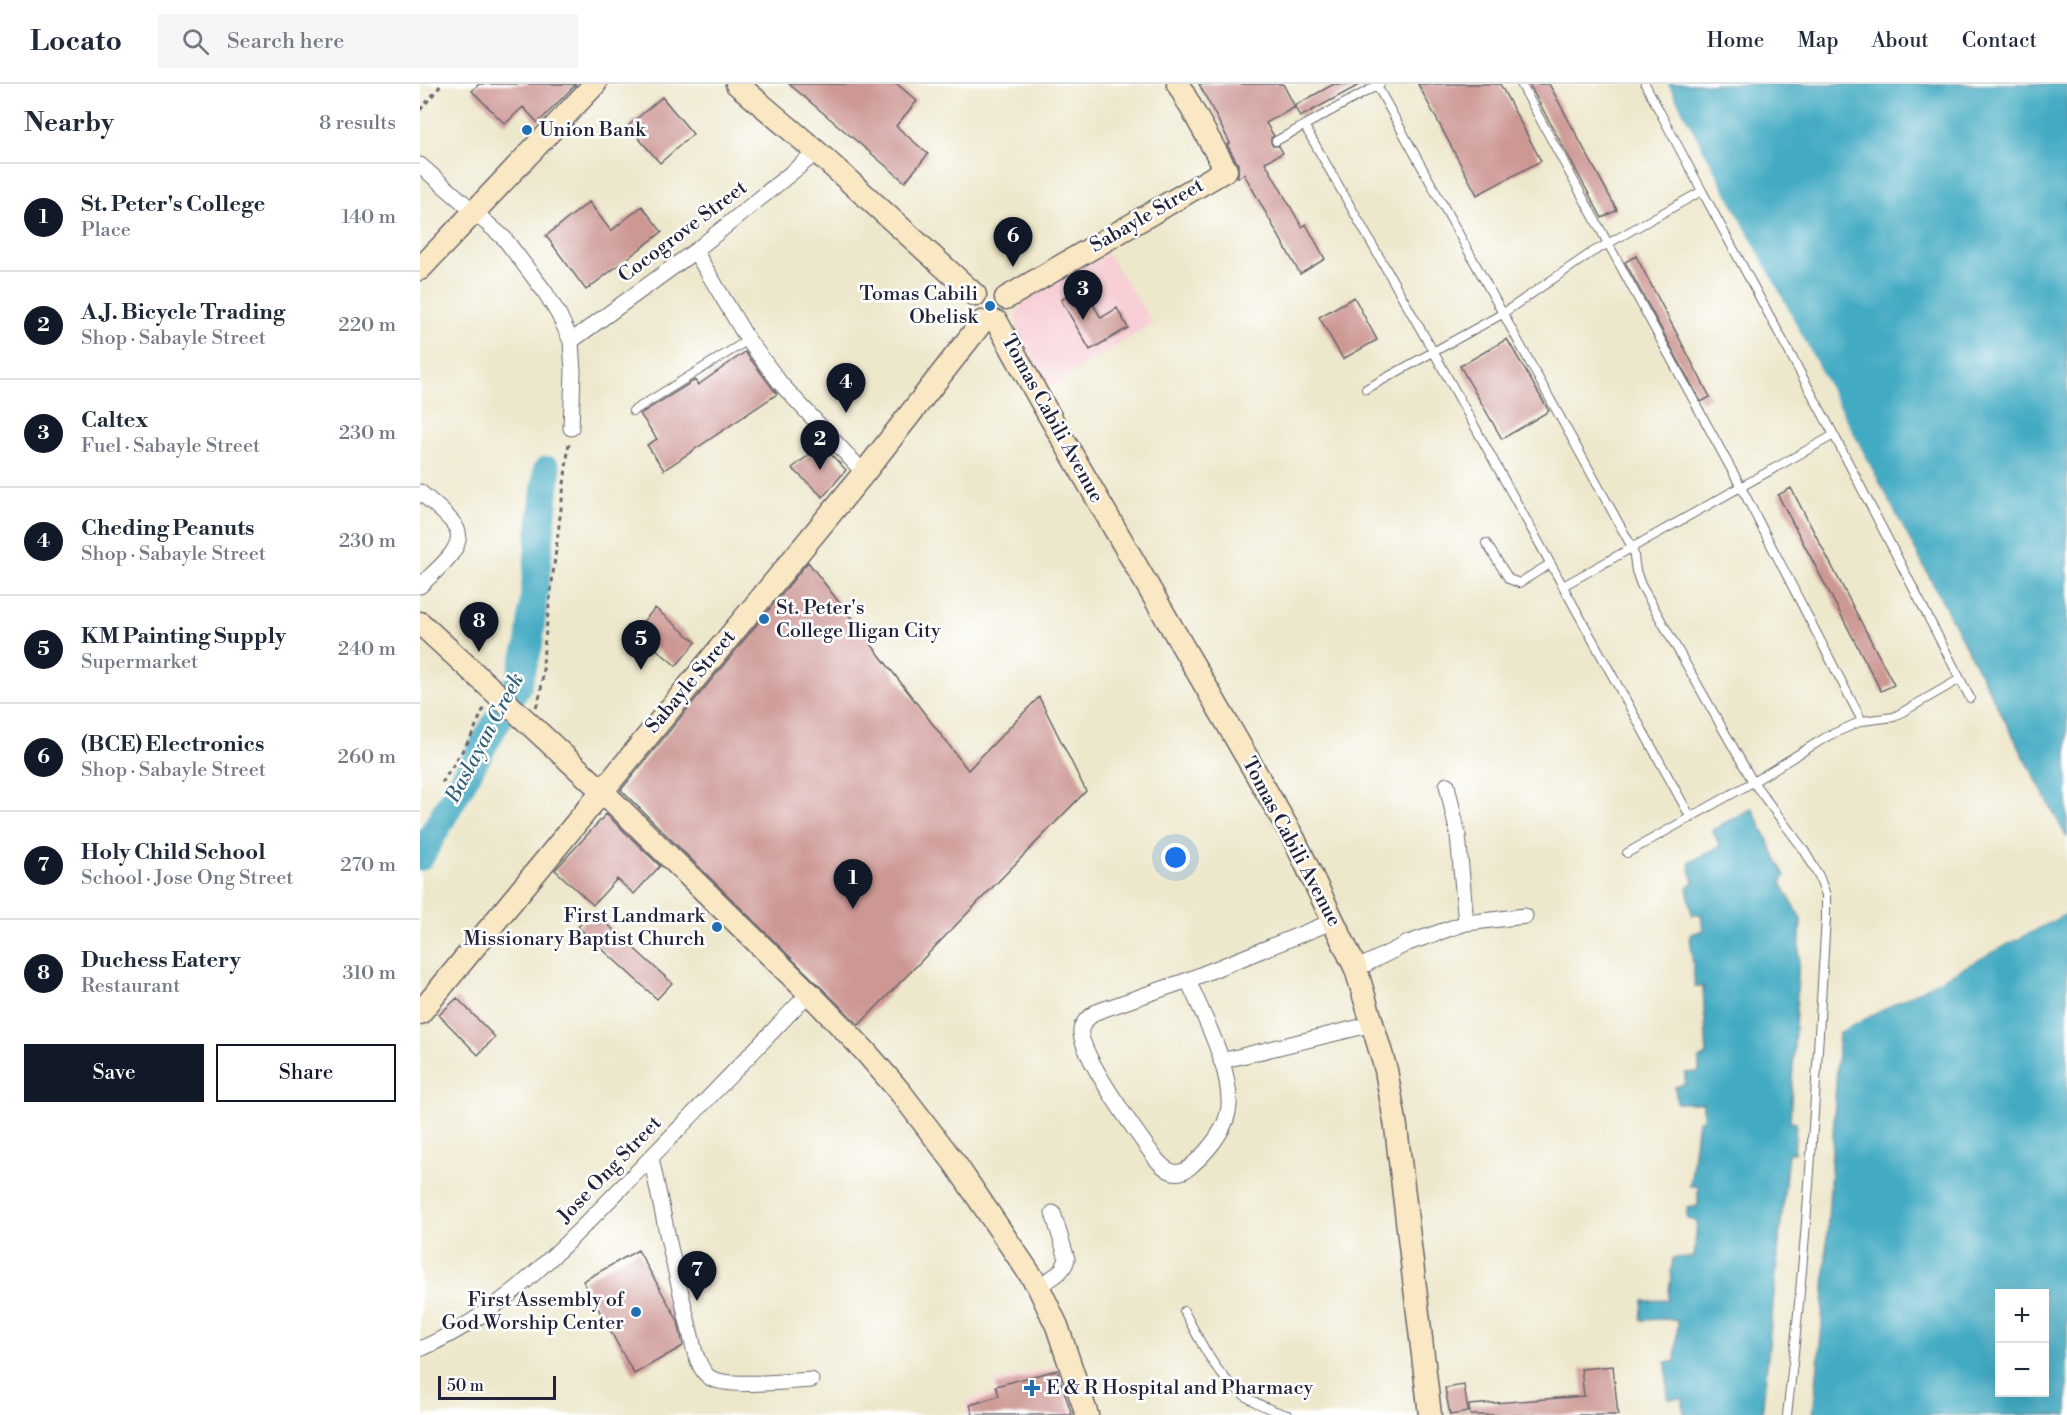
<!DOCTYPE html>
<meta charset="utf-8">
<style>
:root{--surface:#fff;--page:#f6f6f7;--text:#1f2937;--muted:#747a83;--line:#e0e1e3;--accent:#111827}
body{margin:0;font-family:"Libre Bodoni",serif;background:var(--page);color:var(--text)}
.controls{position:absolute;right:18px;bottom:18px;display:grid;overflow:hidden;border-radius:0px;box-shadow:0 6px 24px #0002}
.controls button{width:54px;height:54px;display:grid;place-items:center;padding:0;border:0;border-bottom:2px solid var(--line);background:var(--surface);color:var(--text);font:30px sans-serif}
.scale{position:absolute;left:18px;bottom:15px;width:118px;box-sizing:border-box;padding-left:6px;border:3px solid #22223b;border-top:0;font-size:16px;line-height:21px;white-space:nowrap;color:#22223b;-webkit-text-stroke:4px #fff;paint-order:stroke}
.you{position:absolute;left:756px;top:774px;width:21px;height:21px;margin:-15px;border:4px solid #fff;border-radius:50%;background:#1a73e8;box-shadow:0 0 0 9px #1a73e833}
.badge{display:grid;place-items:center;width:39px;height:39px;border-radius:50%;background:var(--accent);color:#fff;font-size:20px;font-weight:700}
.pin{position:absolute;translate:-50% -50px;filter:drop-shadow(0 2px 3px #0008)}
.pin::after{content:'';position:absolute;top:32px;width:21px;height:18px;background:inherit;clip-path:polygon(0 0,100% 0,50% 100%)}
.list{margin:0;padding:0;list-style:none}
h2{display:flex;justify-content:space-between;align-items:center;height:78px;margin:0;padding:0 24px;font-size:26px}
h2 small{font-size:20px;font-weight:400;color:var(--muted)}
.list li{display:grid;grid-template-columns:39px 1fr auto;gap:18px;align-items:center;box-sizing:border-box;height:108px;padding:0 24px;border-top:2px solid var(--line)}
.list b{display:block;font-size:22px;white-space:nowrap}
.list p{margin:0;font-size:20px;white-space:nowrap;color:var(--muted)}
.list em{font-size:20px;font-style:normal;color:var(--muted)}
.actions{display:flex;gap:12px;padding:18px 24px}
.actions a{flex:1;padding:14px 0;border:2px solid var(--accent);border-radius:0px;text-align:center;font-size:21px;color:var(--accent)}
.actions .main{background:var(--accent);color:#fff}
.icon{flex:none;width:33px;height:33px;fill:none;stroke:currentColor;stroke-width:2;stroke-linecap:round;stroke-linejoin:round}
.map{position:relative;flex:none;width:1647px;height:1331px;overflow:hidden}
header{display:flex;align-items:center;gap:36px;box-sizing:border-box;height:84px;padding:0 30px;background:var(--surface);border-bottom:2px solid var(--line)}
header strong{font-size:28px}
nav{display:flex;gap:33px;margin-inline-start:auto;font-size:21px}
.search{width:420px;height:54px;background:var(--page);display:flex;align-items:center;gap:15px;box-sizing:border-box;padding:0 21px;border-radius:0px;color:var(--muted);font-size:22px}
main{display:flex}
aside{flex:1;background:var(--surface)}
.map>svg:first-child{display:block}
.built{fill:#f7cfd5}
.water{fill:#42aac2;stroke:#32667e;stroke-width:1.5;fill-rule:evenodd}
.pier{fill:#ede7cb}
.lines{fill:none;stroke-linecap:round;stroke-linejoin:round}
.river{stroke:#42aac2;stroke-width:28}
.building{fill:#cd9894}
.lane-casing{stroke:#69676d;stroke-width:10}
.street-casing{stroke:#69676d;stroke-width:17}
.secondary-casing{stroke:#69676d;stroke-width:25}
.path{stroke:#69676d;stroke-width:3;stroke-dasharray:4.5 4.5;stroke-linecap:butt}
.lane{stroke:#fff;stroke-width:8}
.street{stroke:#fff;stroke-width:15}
.secondary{stroke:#fae7c3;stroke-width:22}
.poi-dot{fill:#1f6fb2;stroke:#fff;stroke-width:2}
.labels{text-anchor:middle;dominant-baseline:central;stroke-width:5;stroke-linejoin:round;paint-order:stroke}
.poi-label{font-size:20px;fill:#22223b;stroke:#fff;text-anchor:start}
.street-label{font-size:20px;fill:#22223b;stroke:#fff}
.water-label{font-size:21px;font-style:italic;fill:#305f78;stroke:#fff}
</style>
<header>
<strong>Locato</strong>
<div class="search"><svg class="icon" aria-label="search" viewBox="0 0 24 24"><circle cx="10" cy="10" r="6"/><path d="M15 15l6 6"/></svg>Search here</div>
<nav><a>Home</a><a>Map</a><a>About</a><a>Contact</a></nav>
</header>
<main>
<aside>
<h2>Nearby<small>8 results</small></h2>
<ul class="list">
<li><span class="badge">1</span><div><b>St. Peter's College</b><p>Place</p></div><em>140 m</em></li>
<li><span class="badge">2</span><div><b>A.J. Bicycle Trading</b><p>Shop · Sabayle Street</p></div><em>220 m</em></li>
<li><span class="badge">3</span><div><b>Caltex</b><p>Fuel · Sabayle Street</p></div><em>230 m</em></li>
<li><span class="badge">4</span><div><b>Cheding Peanuts</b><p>Shop · Sabayle Street</p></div><em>230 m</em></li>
<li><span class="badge">5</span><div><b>KM Painting Supply</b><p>Supermarket</p></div><em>240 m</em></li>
<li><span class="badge">6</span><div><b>(BCE) Electronics</b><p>Shop · Sabayle Street</p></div><em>260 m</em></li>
<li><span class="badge">7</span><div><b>Holy Child School</b><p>School · Jose Ong Street</p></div><em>270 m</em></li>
<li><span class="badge">8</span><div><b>Duchess Eatery</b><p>Restaurant</p></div><em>310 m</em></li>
</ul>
<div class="actions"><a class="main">Save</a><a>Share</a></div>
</aside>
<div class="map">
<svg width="1647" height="1331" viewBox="0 0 1647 1331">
<rect width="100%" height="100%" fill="#fff"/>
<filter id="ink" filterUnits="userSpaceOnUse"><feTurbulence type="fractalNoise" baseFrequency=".0167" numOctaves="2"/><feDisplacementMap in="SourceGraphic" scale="12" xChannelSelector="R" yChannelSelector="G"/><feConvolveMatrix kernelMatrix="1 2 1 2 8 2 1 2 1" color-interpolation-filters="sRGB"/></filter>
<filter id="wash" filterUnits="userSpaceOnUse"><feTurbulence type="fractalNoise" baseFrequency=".008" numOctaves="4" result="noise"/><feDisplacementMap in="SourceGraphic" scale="24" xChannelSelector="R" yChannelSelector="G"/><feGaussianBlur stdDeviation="1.35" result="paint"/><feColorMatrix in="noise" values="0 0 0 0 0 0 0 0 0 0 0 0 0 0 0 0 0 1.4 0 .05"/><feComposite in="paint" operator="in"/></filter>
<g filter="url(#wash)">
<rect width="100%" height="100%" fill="#ede7cb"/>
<path class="built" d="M 687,169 L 733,239 L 628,304 L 597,243 L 596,232 L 601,221 L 608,212 Z
M 642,1281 L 655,1331 L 548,1331 L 545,1318 L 576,1310 L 574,1299 Z"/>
<path class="water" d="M 1248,0 L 1647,0 L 1647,754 Z
M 1332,724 L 1365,792 L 1361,799 L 1381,835 L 1370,1037 L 1376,1038 L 1374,1069 L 1368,1069 L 1342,1331 L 1264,1331 L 1263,1314 L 1248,1315 L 1246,1278 L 1255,1278 L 1258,1237 L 1246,1235 L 1221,1236 L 1223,1217 L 1248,1216 L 1253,1174 L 1274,1173 L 1277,1137 L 1267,1135 L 1267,1124 L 1278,1122 L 1278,1102 L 1270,1102 L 1278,1036 L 1283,1036 L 1283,1019 L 1257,1019 L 1255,1003 L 1265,1000 L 1265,989 L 1279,988 L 1279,975 L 1287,971 L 1283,902 L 1275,902 L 1270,851 L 1283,846 L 1281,830 L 1272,831 L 1267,803 L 1273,798 L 1269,779 L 1300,762 L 1292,746 Z
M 1647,829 L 1647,1331 L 1393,1331 L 1402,1241 L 1419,948 ZM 1580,1210 L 1624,1210 L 1624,1308 L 1580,1308 Z"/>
<path class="pier" d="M 1245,0 L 1248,0 L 1355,200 L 1647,757 L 1644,756 Z
M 1647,826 L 1647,829 L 1419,948 L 1419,944 Z"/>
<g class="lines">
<path class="river" d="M 0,773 L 98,600 L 109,561 L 127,386"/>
</g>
<g id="blocks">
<path class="building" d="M 59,0 L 156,0 L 118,39 L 103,23 L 85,40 L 52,7 Z
M 369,0 L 477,0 L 497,17 L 476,42 L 508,70 L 485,98 Z
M 779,0 L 863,0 L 875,23 L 874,22 L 914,0 L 941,0 L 880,33 L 875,23 L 846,39 L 854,52 L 851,54 L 851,59 L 853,62 L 859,62 L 863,69 L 845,78 L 882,143 L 886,140 L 905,175 L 880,190 L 824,90 L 818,94 L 818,80 L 807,61 L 810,59 Z
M 998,0 L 1080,0 L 1121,77 L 1057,111 Z
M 1109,0 L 1129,0 L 1197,126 L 1182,134 Z
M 242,13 L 273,50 L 240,79 L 208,42 Z
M 169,118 L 191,147 L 222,122 L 242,148 L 166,206 L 126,152 Z
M 1216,172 L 1290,313 L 1281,318 L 1205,178 Z
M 663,203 L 681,234 L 697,224 L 708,244 L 670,266 L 641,216 Z
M 934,213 L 957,256 L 923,275 L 899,233 Z
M 1087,255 L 1129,327 L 1082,355 L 1040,282 Z
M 325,268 L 357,310 L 244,386 L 227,361 L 237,355 L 220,330 L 275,296 L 278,301 Z
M 402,361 L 426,386 L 403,413 L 372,384 Z
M 1371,404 L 1474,601 L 1461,607 L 1358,411 Z
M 388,478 L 548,686 L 619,613 L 666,707 L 439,941 L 201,706 Z
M 235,524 L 276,558 L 256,582 L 215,547 Z
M 186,730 L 240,782 L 214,810 L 197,795 L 173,821 L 135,786 Z
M 173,827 L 252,899 L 237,915 L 158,843 Z
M 37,914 L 75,953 L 58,971 L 19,931 Z
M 218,1166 L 258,1237 L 263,1262 L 214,1290 L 163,1197 Z
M 1193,1282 L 1198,1331 L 1050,1331 L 1049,1321 L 1164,1312 L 1161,1285 Z
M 637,1286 L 652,1331 L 553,1331 L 550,1321 L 579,1312 L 576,1302 Z
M 1044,1301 L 1048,1328 L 1030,1331 L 1025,1304 Z"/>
</g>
</g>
<g filter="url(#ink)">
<use href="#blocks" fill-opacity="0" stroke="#69676d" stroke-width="1.5"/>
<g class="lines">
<defs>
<path id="lane" d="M 956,0 L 1213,465 L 1216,487 L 1221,501 L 1333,698 L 1384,766 L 1399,792 L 1406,811 L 1406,834 C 1396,1000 1387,1166 1367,1331
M 1101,0 L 1321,403 L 1442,637
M 884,41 L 1013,267 L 1271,734
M 856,57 L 960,0
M 1282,107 L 1414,351 L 1550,614
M 946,305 L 1082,230 L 1171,169 L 1282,107 L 1225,0
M 213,327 L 328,256
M 1066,459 L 1089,495 L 1099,499 L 1130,480
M 1143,502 L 1414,351
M 1207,769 L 1333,698 L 1408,652 L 1442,637 L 1474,633 L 1540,595
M 764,1227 C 792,1279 806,1314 868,1331"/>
<path id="street" d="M 0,81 L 84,154 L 125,208 L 139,231 L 151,257 L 153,288 L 151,344
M 275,167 L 328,256 L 361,300 L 444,389
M 151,257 L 275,167 L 397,68
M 0,408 C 10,417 31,433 37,445 C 46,465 12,489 0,502
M 1027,701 L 1038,751 L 1046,839
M 936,885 L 988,859 L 1046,839 L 1105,832
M 768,896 C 783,932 811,982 809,1022 C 807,1046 787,1068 770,1083 C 757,1094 746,1087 736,1075 C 721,1055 657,967 661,946 C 662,938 669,933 676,928 L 768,896 L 914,837
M 801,977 L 953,940
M 231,1074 L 250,1163 L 275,1269 C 279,1278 281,1287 289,1293 C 305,1305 370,1297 391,1296
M 618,1202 C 630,1195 643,1190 647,1175 L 633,1129
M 0,1265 C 83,1229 140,1166 202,1103 C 265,1039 327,974 389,909"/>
<path id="secondary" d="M 317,0 L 397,68 L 555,211
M 0,185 L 175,0
M 586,214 L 806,86 L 758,0
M 577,238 L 622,319 L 874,755 L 936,885 L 966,986 L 976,1043 L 1010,1331
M 0,539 L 182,707 L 389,909 L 444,966 L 481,1009 L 536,1081 L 618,1202 L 637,1242 L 667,1331
M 0,929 L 444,389 L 562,238"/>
</defs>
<use href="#lane" class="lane-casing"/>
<use href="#street" class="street-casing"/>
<use href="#secondary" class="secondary-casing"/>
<path class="path" d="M 0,26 L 22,0
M 116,623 C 125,602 122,578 125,555 C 133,490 141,425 149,359
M 22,699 L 51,653 L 64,624"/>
<use href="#lane" class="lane"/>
<use href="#street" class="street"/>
<use href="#secondary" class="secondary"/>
</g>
</g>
<g class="poi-dot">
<circle cx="107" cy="46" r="6"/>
<circle cx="570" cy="222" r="6"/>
<circle cx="344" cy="535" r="6"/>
<circle cx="297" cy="843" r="6"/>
<circle cx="216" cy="1228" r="6"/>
<path d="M609 1295h6v6h6v6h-6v6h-6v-6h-6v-6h6z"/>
</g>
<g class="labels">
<g class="poi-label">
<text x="119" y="46">Union Bank</text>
<text x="558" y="210" text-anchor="end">Tomas Cabili<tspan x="558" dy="23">Obelisk</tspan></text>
<text x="356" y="524">St. Peter's<tspan x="356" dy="23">College Iligan City</tspan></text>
<text x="285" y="832" text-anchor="end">First Landmark<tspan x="285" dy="23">Missionary Baptist Church</tspan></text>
<text x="204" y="1216" text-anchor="end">First Assembly of<tspan x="204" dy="23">God Worship Center</tspan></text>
<text x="626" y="1304">E &amp; R Hospital and Pharmacy</text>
</g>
<g class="street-label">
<text transform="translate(727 132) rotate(-30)">Sabayle Street</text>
<text transform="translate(263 148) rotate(-37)">Cocogrove Street</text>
<text transform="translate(632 335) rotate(61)">Tomas Cabili Avenue</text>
<text transform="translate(271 598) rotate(-50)">Sabayle Street</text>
<text transform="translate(871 758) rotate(62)">Tomas Cabili Avenue</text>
<text transform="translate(190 1086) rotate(-46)">Jose Ong Street</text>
</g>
<g class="water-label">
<text transform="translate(65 654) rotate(-62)">Baslayan Creek</text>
</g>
</g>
</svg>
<div class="controls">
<button>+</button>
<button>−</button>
</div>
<div class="scale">50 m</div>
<div class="you"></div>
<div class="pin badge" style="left:433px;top:825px">1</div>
<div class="pin badge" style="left:400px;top:386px">2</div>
<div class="pin badge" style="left:663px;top:236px">3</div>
<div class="pin badge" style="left:426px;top:329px">4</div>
<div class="pin badge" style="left:221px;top:586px">5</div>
<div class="pin badge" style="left:593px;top:183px">6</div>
<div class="pin badge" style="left:277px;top:1217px">7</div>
<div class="pin badge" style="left:59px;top:568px">8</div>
</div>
</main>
